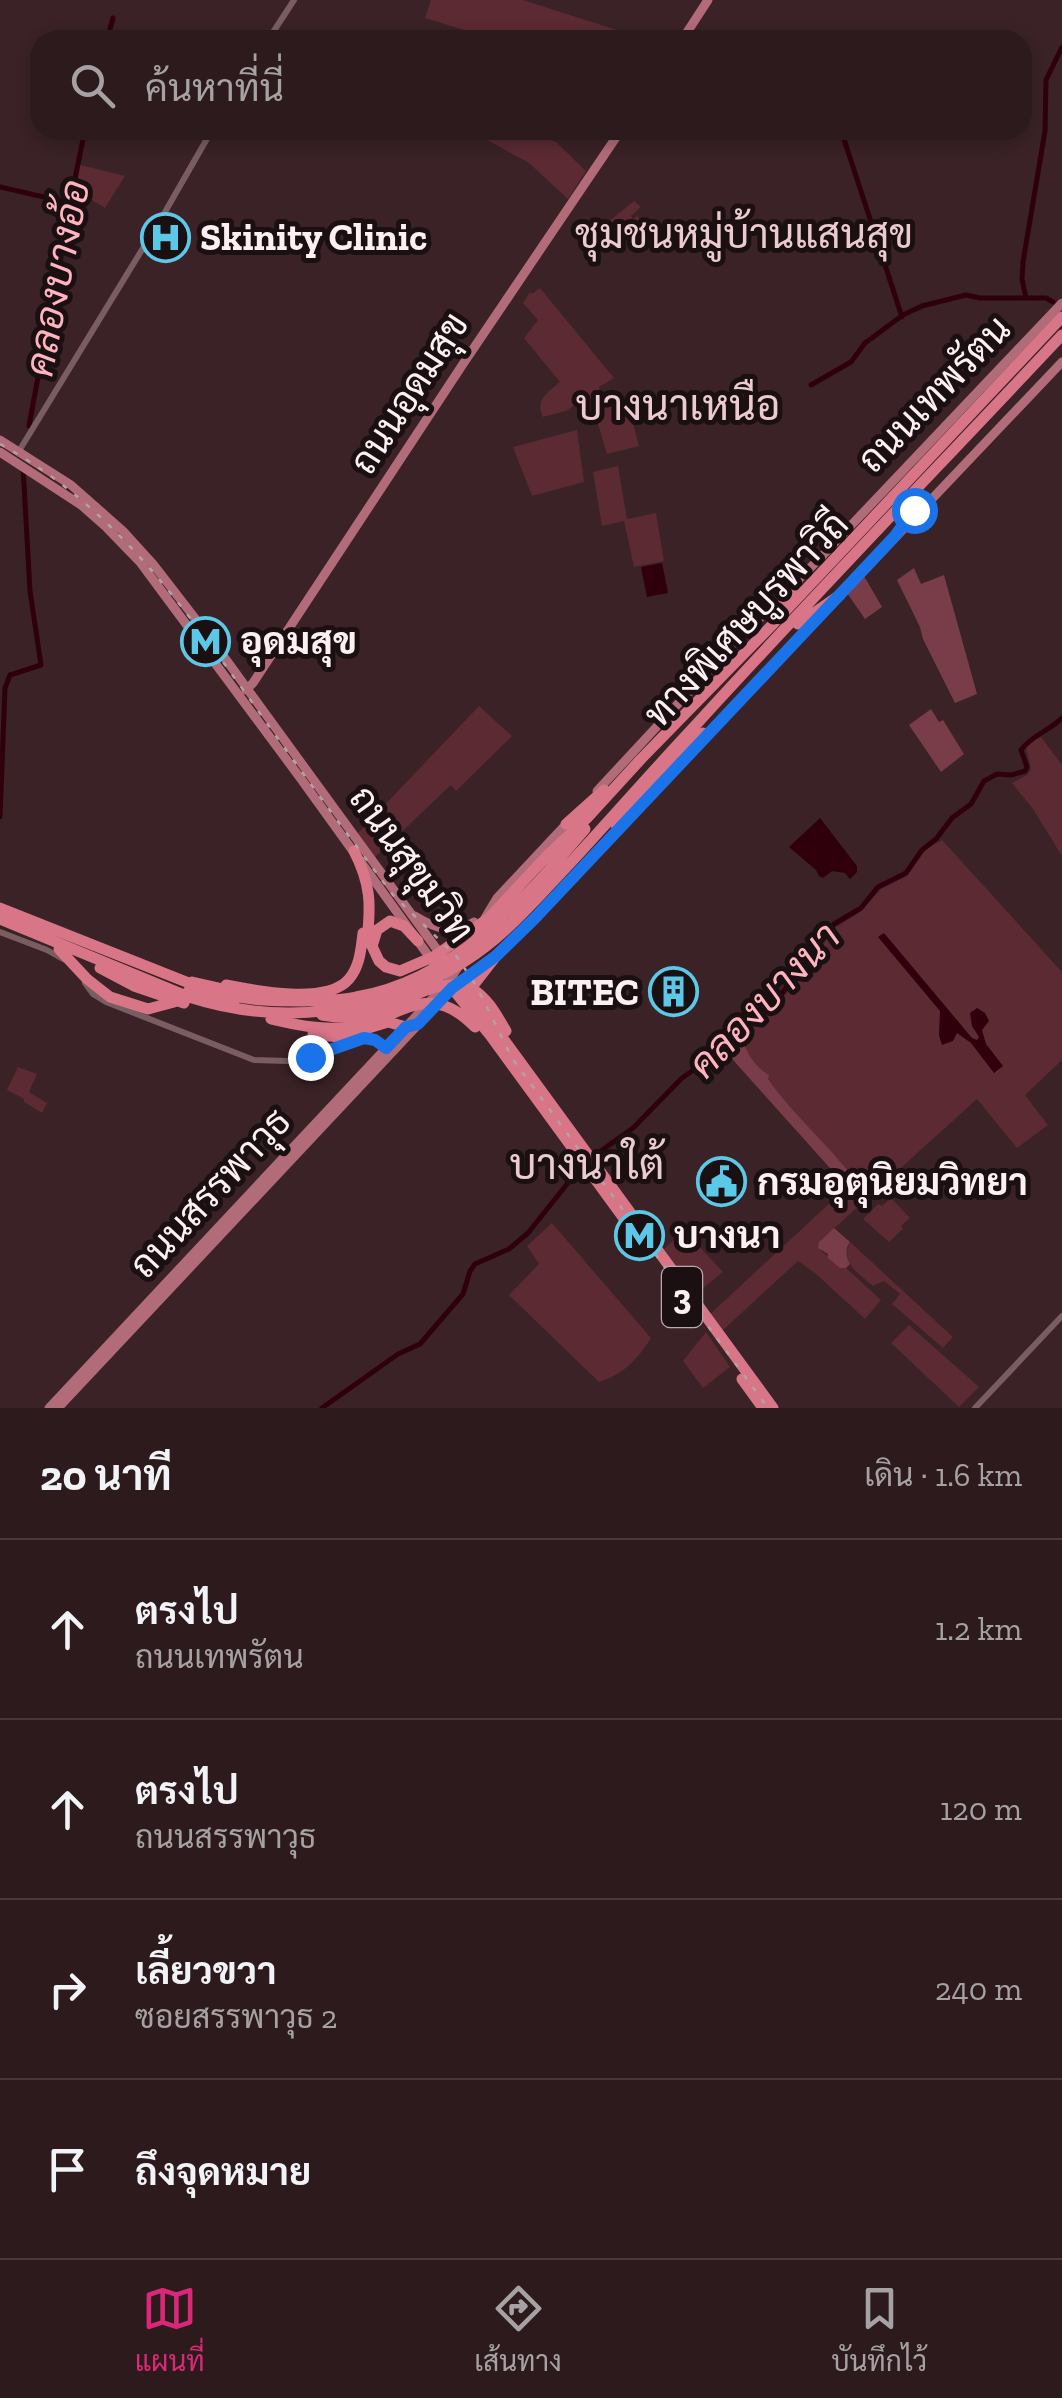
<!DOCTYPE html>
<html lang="th">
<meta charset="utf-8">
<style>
:root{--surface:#2c1a1c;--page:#382729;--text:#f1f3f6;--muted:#a6a1a3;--line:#48383b;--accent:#db2777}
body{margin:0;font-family:"Zilla Slab",Sarabun,serif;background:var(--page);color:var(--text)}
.stop{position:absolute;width:30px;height:30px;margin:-22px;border:8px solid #1a73e8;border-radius:50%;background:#fff}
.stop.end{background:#1a73e8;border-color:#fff;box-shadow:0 2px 10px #0008}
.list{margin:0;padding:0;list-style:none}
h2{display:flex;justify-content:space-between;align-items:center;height:130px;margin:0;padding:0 40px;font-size:42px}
h2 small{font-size:32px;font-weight:400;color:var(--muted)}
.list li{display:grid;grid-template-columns:65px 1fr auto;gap:30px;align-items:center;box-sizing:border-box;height:180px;padding:0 40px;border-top:2px solid var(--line)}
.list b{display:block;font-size:38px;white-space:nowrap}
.list p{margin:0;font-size:32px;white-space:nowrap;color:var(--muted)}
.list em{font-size:32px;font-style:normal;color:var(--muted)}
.icon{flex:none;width:55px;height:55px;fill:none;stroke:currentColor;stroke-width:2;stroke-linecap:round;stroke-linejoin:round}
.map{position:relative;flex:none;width:1062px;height:1408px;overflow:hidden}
.search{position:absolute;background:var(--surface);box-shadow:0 5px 15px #0003;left:30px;right:30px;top:30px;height:110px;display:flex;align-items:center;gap:25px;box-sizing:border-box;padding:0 35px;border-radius:30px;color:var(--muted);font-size:38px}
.sheet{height:850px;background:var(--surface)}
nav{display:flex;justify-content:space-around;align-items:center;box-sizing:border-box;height:140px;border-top:2px solid var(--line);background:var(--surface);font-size:28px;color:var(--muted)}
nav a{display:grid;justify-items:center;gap:5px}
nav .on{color:var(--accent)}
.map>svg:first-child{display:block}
.green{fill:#5b2a33}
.forest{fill:#783d48}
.water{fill:#2f000c}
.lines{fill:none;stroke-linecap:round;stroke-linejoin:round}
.canal{stroke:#2f000c;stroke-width:5}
.minor{stroke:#795d61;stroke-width:6}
.major{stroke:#b26b78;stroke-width:9}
.highway{stroke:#d87587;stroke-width:11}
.rail{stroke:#b3a2a4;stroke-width:2.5;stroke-dasharray:5 10;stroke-linecap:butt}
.route{stroke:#1a73e8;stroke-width:12}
.labels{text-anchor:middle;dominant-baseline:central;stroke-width:10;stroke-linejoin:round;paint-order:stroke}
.shield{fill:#1a0f11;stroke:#baacae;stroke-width:2.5}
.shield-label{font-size:35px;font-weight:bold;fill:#fef0f2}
.poi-label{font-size:38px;font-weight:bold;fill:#fef0f2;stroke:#1a0f11;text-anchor:start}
.street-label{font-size:38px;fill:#fef0f2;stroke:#1a0f11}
.neighbourhood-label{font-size:40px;fill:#ebcbcf;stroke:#1a0f11}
.water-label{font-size:40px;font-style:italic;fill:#ffb3be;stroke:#1a0f11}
.quarter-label{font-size:42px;fill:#ebcbcf;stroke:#1a0f11}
</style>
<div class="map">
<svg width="1062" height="1408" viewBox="0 0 1062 1408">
<rect width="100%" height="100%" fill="#3a2226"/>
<path class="green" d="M 431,0 L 523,0 L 648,40 L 497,40 L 425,18 Z
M 483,130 L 526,130 L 556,142 L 586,171 L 568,199 L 529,163 L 482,137 Z
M 77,164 L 125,176 L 105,208 L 92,200 L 70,196 Z
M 634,201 L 641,207 L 631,216 L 633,219 L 637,216 L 641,221 L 613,241 L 602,227 Z
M 540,288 L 614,378 L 599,387 L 602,407 L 629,407 L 639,446 L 607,454 L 594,411 L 578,415 L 576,406 L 573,406 L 566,411 L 543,417 C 534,400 548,392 560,382 L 524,338 L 538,320 L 523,303 L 530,292 L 532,294 Z
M 577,430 L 584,482 L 532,496 L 513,447 Z
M 618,466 L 627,519 L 656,513 L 664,561 L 634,567 L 624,521 L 602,526 L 593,472 Z
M 479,706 L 512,736 L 456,791 L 451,785 L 375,857 L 357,834 Z
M 1041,737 L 1062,765 L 1062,856 L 1033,809 L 1012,783 L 1027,775 L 1031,770 L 1026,747 L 1030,742 Z
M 942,840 L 1062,972 L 1062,1060 L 1025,1095 L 1048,1125 L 1017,1148 L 977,1099 L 819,1242 L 821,1251 C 831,1256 836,1267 846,1268 L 881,1300 L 865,1319 L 816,1274 L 798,1261 L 721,1332 L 708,1316 L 847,1187 L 726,1052 L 744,1018 L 757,1014 L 777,1003 L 801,978 L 833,929 L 860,912 L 881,889 L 907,876 L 924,850 Z
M 18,1067 L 37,1074 L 29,1092 L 47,1103 L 42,1113 L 24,1102 L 24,1099 L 7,1090 Z
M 891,1198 L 910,1218 L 901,1226 L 903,1229 L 889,1242 L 863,1219 L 878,1204 L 882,1206 Z
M 552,1223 L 651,1338 C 638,1359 623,1375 599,1382 L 509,1295 L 539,1264 L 527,1246 Z
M 684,1230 L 723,1272 L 696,1294 L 664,1249 Z
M 850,1242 L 953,1337 L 943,1348 L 892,1304 L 900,1294 L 884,1281 L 873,1286 C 858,1273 840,1263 850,1242 Z
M 909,1325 L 979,1387 L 959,1407 L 891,1343 Z
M 706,1332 L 730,1367 L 703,1388 L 683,1361 Z"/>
<path class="forest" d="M 914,568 L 921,584 L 944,575 L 977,694 L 955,703 L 923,639 L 920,627 L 897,580 Z
M 864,576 L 882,607 L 865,619 L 847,593 Z
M 931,709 L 939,722 L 943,720 L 964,754 L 941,772 L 909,725 Z
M 750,1017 L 751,1021 L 741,1032 C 743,1048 755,1068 769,1075 L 768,1079 C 793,1115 828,1144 855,1180 L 847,1187 L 726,1052 C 735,1042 740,1025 750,1017 Z
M 834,1228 L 850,1242 C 845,1249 846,1257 850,1264 L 846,1268 L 840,1268 L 828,1258 L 828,1254 L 818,1248 L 819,1242 Z"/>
<path class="water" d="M 662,563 L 668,593 L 647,597 L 641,567 Z
M 820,818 L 857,866 L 857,872 L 850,879 L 845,873 L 832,871 L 823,878 L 819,876 L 816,870 L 789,847 Z
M 884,933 L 972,1038 L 977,1040 L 979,1037 L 972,1026 L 970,1013 L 977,1008 L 985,1013 L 989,1021 L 982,1030 L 986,1044 L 1003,1066 L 994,1073 L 971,1043 L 957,1033 L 953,1041 L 942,1045 L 939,1036 L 940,1011 L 878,937 Z"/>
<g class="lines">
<path class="canal" d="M 107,40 L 113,18
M 841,130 L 902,317
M 0,187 L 70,203
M 1026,298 L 1022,279 L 1023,262 L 1045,131 L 1046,80 L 1062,47
M 811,385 L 851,362 L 865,343 L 903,315 L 922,306 L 966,295 L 980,298 L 1046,298 L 1053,302
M 29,426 L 70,203 L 85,130
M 0,817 L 5,688 L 10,675 L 41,665 L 30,591 L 23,467
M 591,1158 L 633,1128 L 682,1078 L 730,1045 L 735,1036 L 739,1019 L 744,1014 L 763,1008 L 777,1000 L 834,924 L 861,908 L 878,887 L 906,873 L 922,850 L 936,839 L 952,818 L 971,804 L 984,781 L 997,774 L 1011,775 L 1025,771 L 1027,767 L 1021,750 C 1032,735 1049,731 1062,718
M 322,1408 L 398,1354 L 420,1344 L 463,1294 L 470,1271 L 475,1264 L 509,1249 L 528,1233 L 583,1164"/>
<path class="minor" d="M 268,40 L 294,0
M 19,451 L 165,212 L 212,130
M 0,932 L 47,950 L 63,959
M 85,983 L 93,994 L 106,1002 L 254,1060 L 287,1061 L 310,1057 L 364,1038 L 375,1040 L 386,1049
M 975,1408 L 1062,1316"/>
<path class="major" d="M 682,40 L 708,0
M 0,440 L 71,485 L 123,531 L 153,564 L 211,639 L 441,955
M 0,452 L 81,505 L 107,528 L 140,562 L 301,779 L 433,962
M 246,690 L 253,683 L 463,364 L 621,130
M 702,741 L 1062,362
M 597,791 L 729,649 L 823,555 L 1062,303
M 415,916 C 435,928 453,936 474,922
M 485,918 L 497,898 L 570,820
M 49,1408 L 448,982 L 459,966
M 58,1408 L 444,997 C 465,975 491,961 513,940 L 622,825"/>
<path class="highway" d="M 784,605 L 797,582
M 798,624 L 840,595
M 566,824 L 604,790
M 616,825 L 703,733
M 354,851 C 371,884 371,905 367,940
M 0,908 L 199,987
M 0,919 L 189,997 C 282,1027 382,1014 465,961 C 502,938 531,905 560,874 C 605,826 648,776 693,728 C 814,595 939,466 1062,335
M 418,941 L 404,926 L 390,921 L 377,930 L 372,946 L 379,961 L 386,967 L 400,971 L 435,956 L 489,918 L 546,857 L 587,818 L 641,759 L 775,622 L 1062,317
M 59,949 L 87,979 L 110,997 L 148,1009 L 174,1002
M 100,968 L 134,986 L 184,1003
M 461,981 L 773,1408
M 192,982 L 232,991
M 226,985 C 256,991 327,1005 349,979 C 360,966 361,949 363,933
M 452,988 L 490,1035 L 636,1235
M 189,990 L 234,1002
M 468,992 L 496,956
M 226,994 C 252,1001 276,1001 302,1001 C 320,1000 338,1001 356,997 C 455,980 523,901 585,829
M 322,1015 C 338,1018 353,1019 369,1014 C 397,1006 442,973 472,989 C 488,998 497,1016 506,1031
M 271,1019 C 296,1025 324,1031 350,1027 C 401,1019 427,978 475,1027
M 313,1034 L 339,1037 L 388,1022 L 406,1027
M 742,1379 L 763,1408"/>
<path class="rail" d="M 0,444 C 111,505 177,598 249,698 C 293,760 338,822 384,883 L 393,895 L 457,957 L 477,987 L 512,1058 L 768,1408"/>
</g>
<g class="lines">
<path class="route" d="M 310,1057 L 364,1038 L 375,1040 L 386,1048 L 406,1027 L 418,1024 L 452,988 L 496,956 L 535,918 L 895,536 L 914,510"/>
</g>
<defs>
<symbol id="hospital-ring" viewBox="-11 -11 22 22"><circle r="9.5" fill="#1a0f11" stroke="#5bc8e7" stroke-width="1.5"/><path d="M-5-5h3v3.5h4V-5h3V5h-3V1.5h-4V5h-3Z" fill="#5bc8e7"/></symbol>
<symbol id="metro-ring" viewBox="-11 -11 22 22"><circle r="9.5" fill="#1a0f11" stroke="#5bc8e7" stroke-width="1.5"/><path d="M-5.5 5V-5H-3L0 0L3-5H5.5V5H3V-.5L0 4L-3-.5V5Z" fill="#5bc8e7"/></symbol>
<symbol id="building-ring" viewBox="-11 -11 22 22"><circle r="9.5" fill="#1a0f11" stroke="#5bc8e7" stroke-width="1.5"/><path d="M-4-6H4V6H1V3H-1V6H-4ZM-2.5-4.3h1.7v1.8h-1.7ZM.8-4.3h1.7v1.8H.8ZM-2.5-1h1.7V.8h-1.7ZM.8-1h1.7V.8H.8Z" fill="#5bc8e7"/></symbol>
<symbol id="civic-ring" viewBox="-11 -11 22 22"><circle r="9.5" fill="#1a0f11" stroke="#5bc8e7" stroke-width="1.5"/><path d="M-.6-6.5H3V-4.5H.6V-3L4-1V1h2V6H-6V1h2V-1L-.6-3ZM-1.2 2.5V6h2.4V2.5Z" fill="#5bc8e7"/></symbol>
</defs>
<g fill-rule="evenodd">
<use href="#hospital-ring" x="138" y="210" width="55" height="55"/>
<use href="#metro-ring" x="178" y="614" width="55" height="55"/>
<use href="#building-ring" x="646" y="964" width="55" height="55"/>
<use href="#civic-ring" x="694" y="1154" width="55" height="55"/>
<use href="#metro-ring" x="612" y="1208" width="55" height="55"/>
</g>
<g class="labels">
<rect class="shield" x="662" y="1267" width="40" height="60" rx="8"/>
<g class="shield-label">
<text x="682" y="1297">3</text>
</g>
<g class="poi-label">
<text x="200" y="237">Skinity Clinic</text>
<text x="240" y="641">อุดมสุข</text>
<text x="639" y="992" text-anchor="end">BITEC</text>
<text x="757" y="1182">กรมอุตุนิยมวิทยา</text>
<text x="674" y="1235">บางนา</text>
</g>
<g class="street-label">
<text transform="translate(409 393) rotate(-57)">ถนนอุดมสุข</text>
<text transform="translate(934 394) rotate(-46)">ถนนเทพรัตน</text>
<text transform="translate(746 619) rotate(-47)">ทางพิเศษบูรพาวิถี</text>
<text transform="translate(412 864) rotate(54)">ถนนสุขุมวิท</text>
<text transform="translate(210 1193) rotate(-47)">ถนนสรรพาวุธ</text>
</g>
<g class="neighbourhood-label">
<text x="744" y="234">ชุมชนหมู่บ้านแสนสุข</text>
</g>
<g class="water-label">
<text transform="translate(57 278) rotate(-79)">คลองบางอ้อ</text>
<text transform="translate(764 1000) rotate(-46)">คลองบางนา</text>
</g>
<g class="quarter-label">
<text x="678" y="405">บางนาเหนือ</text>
<text x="587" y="1164">บางนาใต้</text>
</g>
</g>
</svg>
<div class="stop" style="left:914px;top:510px"></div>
<div class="stop end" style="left:310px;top:1057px"></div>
<div class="search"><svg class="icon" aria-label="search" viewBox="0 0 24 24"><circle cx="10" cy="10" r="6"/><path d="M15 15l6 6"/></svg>ค้นหาที่นี่</div>
</div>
<section class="sheet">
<h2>20 นาที<small>เดิน · 1.6 km</small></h2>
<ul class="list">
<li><svg class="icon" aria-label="ahead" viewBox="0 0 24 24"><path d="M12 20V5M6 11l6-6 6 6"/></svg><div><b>ตรงไป</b><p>ถนนเทพรัตน</p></div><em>1.2 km</em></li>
<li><svg class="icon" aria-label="ahead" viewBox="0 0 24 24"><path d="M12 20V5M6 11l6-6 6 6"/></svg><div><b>ตรงไป</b><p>ถนนสรรพาวุธ</p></div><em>120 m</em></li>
<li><svg class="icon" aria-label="right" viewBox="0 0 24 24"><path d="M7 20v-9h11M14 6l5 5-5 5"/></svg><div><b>เลี้ยวขวา</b><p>ซอยสรรพาวุธ 2</p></div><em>240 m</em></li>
<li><svg class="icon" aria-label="arrive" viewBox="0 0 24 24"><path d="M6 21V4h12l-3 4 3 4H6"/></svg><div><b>ถึงจุดหมาย</b></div></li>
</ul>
</section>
<nav>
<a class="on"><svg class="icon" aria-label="map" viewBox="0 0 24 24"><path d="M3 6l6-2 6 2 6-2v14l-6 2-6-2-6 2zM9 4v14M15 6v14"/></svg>แผนที่</a>
<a><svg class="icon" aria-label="directions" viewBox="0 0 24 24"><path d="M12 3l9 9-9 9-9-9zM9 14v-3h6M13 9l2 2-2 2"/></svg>เส้นทาง</a>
<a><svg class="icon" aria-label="saved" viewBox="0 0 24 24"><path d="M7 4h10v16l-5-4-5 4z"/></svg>บันทึกไว้</a>
</nav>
